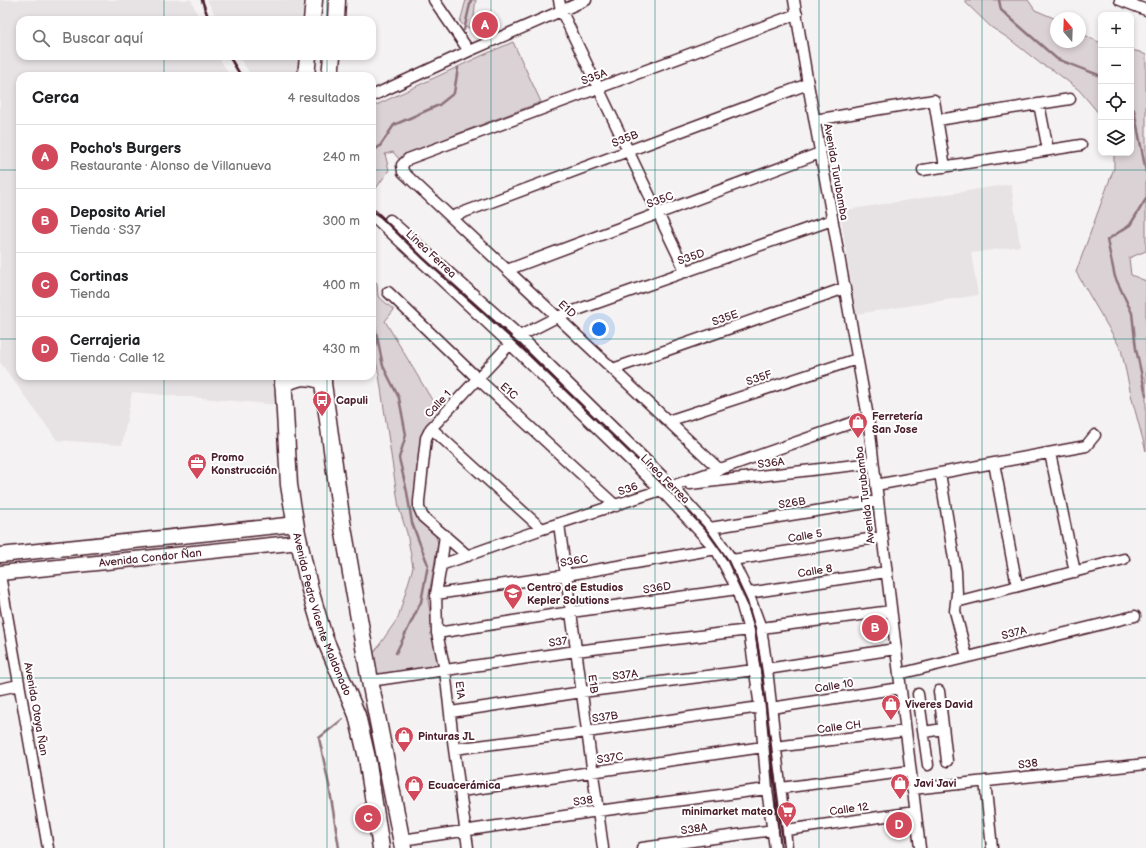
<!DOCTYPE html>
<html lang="es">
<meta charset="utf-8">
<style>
:root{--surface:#fff;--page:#f6f6f6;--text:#202124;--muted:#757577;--line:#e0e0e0;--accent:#d1495b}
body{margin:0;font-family:"Balsamiq Sans",sans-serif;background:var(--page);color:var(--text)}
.controls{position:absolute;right:12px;top:12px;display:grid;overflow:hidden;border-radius:8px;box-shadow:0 2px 6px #0003}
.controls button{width:36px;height:36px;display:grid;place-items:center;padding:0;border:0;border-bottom:1px solid var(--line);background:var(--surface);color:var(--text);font:20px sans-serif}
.compass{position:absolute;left:1050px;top:12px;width:36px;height:36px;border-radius:50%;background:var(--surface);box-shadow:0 2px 6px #0003;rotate:341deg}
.you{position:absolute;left:599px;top:329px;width:14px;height:14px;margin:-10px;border:3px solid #fff;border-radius:50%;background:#1a73e8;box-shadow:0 0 0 6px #1a73e833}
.badge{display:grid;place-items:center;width:26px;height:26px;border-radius:50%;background:var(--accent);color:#fff;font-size:13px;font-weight:700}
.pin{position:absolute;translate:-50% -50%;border:2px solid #fff;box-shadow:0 1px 4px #0006}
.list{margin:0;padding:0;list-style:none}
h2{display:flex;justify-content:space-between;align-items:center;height:52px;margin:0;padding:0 16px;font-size:17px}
h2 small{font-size:13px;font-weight:400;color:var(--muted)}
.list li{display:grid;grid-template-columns:26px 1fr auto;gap:12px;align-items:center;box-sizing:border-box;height:64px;padding:0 16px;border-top:1px solid var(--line)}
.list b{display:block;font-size:15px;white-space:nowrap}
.list p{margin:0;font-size:13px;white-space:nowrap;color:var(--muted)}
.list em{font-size:13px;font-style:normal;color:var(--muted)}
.icon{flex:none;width:22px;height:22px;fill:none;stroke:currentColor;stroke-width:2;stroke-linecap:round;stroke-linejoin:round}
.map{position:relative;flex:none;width:1146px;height:848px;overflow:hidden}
.search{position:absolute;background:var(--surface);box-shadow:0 2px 6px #0003;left:16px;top:16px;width:360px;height:44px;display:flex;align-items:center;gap:10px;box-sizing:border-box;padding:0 14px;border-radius:12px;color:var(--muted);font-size:15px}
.panel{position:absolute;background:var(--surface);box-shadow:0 2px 6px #0003;left:16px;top:72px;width:360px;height:308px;border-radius:12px}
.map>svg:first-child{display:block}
.built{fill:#e7e2e3}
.green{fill:#dbd2d5;stroke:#927880}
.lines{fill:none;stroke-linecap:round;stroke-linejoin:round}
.stream{stroke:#8d727a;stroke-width:2.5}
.minor-casing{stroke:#4a1f2b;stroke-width:13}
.secondary-casing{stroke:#4a1f2b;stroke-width:17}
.primary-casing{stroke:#4a1f2b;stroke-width:19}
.minor{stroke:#fff;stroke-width:10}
.secondary{stroke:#fff;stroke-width:14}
.primary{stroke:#fff;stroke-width:16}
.rail{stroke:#4a1f2b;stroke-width:2.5}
.grid{fill:none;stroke:#0f766e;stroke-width:1;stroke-opacity:0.55}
.labels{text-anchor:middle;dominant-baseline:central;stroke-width:4;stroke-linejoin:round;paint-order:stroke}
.street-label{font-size:11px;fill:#4a1f2b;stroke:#fff}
.poi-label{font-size:11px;font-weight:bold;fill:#4a1f2b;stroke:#fff;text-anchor:start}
</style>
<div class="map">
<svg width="1146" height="848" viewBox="0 0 1146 848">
<rect width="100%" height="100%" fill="#f4f2f2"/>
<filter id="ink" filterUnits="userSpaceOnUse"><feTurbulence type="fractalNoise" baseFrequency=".025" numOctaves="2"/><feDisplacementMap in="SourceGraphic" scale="8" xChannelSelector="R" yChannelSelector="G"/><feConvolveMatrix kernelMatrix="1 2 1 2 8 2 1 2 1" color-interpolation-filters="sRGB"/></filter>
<g filter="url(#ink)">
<path class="built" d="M 0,0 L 191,0 L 200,20 L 20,20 L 20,56 L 218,56 L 230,76 L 20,76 L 20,376 L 281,376 L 280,405 L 132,392 L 122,445 L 57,440 L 0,362 Z
M 207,0 L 304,0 L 302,20 L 218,20 Z
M 238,56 L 299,56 L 297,76 L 252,76 Z
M 1011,184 L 1020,246 L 971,253 L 978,295 L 856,314 L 840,211 Z"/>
<path class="green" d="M 466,0 L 476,0 C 474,9 475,19 471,28 L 465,27 L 460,22 Z
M 965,0 L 1028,0 L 1035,10 L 1056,19 L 1056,42 L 1080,42 L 1080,33 L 1101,43 L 1101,116 L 1079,90 L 1053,70 L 1041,64 L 1008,38 L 991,27 L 965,2 Z
M 513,42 L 541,102 L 459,133 L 399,159 L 393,152 L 385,154 L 389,170 L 372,194 L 372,107 L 481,56 Z
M 1131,50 L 1140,52 L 1146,55 L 1146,251 L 1129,258 L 1131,275 L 1146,281 L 1146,451 L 1132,399 L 1121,349 L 1076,272 L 1114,168 L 1114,153 L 1131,153 Z
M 372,279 L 377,283 L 378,296 L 394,310 L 385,321 L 432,400 L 442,413 L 429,426 L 421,519 L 435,534 L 438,543 L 428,600 L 439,666 L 374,676 L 373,654 L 398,618 L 413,567 L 407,533 L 399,508 L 379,375 L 372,343 Z"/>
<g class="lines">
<path class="stream" d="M 999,0 L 1001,10 L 1057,59 L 1101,76
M 464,30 L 471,0
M 1131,106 L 1134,110 L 1146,172
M 372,152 L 380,146 L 394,125 L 439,105 L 454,93 L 458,68
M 1146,199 L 1130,225 L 1107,240 L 1115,277 L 1132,313 L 1136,349 L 1146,395
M 372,312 L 383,366 L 399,398 L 406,435 L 399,458 L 407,492 L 412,523 L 428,565 L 421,602 L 396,653
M 339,848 L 329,785 L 319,738 L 343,719"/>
<defs>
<path id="minor" d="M 434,0 L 469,51
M 559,0 L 561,10 L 686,272
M 794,0 L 808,84 L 868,417 L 920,848
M 1120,0 L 1146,10
M 372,96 L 469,51 L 586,0
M 1039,104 L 1048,150
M 815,120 L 934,100 L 945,167
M 938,120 L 1070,99
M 923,170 L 1081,145
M 372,215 L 510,344 L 661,490 L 716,549 L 737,589 L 749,630 L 760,707 L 767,789 L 775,848
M 451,217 L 808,84
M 390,220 L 520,336 L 672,486 L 710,528 L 732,560 L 748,593 L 761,628 L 767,669 L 787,848
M 507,270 L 820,153
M 388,292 L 478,379 L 616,506
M 613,369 L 845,288
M 668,421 L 857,359
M 431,428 L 542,529
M 1050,453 L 1075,572
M 994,463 L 1017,586
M 719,469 L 403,172 L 402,165 L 408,159 L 797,14
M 940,473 L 956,571 L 957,594 L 955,611 L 967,657
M 690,484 L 873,463
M 876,485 L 1086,446 L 1095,435
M 559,524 L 603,848
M 710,528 L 878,501
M 445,535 L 441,565 L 436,594 L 437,633 L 445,670 L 454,749 L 468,848
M 468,556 L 423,517 L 419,508 L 419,501 L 426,438 L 431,428 L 436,423 L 510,344 L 520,336 L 557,317 L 832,220
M 732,560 L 882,537
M 441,565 L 542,529 L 661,490 L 868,417
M 0,575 L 48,848
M 748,593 L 886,572
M 436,594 L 566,575 L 716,549
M 956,602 L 1124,559
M 761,628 L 891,611
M 437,633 L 571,612 L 737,589
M 767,669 L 895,649
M 899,674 L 1135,616
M 370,681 L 576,651 L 749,630
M 0,689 L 19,685
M 939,691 L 947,761
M 918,694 L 928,765
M 771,708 L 900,688
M 451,712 L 582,692 L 754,670
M 924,732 L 943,729
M 775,747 L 905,731
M 454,749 L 587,732 L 760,707
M 985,781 L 992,848
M 781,788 L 910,771
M 912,789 L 1146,764
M 461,791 L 763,747
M 786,830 L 915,812
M 402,840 L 598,811 L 767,789
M 642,848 L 773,830"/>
<g id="secondary">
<path d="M 0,555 L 296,524"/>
<path id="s1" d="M 0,573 L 300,542"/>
</g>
<g id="primary">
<path d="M 312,20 L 314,0"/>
<path d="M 336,20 L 337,0"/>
<path d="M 306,76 L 308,56"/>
<path d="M 330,76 L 332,56"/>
<path id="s2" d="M 283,376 L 289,485 L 297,533 L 310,590 L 324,637 L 357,715 L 367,758 L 381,848"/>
<path d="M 322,376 L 341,516 L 370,681 L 403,848"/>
<path d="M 283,384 C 299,376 306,375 323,381"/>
</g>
</defs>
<use href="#minor" class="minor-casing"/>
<use href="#secondary" class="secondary-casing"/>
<use href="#primary" class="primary-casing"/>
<use href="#minor" class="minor"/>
<use href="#secondary" class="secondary"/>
<use href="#primary" class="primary"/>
<path class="rail" d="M 202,0 L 209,20
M 229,56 L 241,76
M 372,211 L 381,217 L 423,258 L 519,345 L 667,488 L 707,531 L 727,559 L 747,602 L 755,629 L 762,674 L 776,788 L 784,848"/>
</g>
</g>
<path class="grid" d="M 164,0 L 164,20M 327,0 L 327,20M 491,0 L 491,848M 655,0 L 655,848M 819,0 L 819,848M 982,0 L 982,848M 164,56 L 164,76M 327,56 L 327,76M 0,170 L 20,170M 372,170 L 1146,170M 0,339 L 20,339M 372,339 L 1146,339M 164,376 L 164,848M 327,376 L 327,848M 0,509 L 1146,509M 0,678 L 1146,678"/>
<defs>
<symbol id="bus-pin" viewBox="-11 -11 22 30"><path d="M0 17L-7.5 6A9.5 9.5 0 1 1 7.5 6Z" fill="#d1495b" stroke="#fff"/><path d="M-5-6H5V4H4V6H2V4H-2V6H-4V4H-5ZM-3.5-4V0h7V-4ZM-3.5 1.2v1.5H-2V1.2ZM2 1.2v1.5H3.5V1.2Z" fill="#fff"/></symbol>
<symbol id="shop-pin" viewBox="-11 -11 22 30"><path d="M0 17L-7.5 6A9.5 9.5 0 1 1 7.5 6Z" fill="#d1495b" stroke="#fff"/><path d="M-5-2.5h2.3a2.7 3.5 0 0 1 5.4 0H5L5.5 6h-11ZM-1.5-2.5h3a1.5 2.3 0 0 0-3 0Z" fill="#fff"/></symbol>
<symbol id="office-pin" viewBox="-11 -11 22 30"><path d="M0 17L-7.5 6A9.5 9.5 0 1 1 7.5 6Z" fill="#d1495b" stroke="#fff"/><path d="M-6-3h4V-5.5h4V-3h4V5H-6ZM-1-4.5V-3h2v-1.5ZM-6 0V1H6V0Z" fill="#fff"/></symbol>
<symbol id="school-pin" viewBox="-11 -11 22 30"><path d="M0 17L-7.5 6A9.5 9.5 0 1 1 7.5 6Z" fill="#d1495b" stroke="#fff"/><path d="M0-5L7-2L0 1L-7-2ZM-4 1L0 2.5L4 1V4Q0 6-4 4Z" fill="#fff"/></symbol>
<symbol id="supermarket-pin" viewBox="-11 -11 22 30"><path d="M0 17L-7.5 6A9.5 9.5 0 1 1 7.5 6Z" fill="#d1495b" stroke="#fff"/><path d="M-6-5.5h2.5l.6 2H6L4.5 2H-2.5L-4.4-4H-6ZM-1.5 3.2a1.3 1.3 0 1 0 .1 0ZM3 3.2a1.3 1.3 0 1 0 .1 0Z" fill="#fff"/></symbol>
</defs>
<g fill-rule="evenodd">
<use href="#bus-pin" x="311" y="389" width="22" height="30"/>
<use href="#shop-pin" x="847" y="411" width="22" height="30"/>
<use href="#office-pin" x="186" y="452" width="22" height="30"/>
<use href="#school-pin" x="502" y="582" width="22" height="30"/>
<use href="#shop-pin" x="880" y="693" width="22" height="30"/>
<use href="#shop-pin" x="393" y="725" width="22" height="30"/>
<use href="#shop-pin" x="889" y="772" width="22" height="30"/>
<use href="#shop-pin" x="403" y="774" width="22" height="30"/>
<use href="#supermarket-pin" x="776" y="800" width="22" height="30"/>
</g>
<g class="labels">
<g class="street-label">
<text transform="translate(594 77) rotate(-20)">S35A</text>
<text transform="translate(625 139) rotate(-21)">S35B</text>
<text transform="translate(836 172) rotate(80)">Avenida Turubamba</text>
<text transform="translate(660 200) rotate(-20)">S35C</text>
<text transform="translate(431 254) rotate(43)">Línea Ferrea</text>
<text transform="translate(691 257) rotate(-19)">S35D</text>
<text transform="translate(567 309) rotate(43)">E1D</text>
<text transform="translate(725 318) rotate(-19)">S35E</text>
<text transform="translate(759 378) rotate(-18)">S35F</text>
<text transform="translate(509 391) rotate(42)">E1C</text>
<text transform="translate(438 404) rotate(-47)">Calle 1</text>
<text transform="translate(771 463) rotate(-7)">S36A</text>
<text transform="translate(665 479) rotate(45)">Línea Ferrea</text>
<text transform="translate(628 489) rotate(-19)">S36</text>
<text transform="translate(865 495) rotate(-97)">Avenida Turubamba</text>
<text transform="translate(792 503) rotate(-9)">S26B</text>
<text transform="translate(805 536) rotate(-9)">Calle 5</text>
<text stroke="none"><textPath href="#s1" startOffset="151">Avenida Condor Ñan</textPath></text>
<text transform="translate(574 561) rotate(-9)">S36C</text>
<text transform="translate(815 571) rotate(-9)">Calle 8</text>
<text transform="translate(657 588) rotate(-8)">S36D</text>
<text stroke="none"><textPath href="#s2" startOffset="243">Avenida Pedro Vicente Maldonado</textPath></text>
<text transform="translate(1014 633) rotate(-14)">S37A</text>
<text transform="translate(558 642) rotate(-8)">S37</text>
<text transform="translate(625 675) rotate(-7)">S37A</text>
<text transform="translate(593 684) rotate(82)">E1B</text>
<text transform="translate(834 686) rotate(-9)">Calle 10</text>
<text transform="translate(460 690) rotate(83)">E1A</text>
<text transform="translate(36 709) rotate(80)">Avenida Otoya Ñan</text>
<text transform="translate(605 717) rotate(-8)">S37B</text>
<text transform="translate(839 727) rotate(-7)">Calle CH</text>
<text transform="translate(610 758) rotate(-8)">S37C</text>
<text transform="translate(1028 764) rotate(-6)">S38</text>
<text transform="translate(583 801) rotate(-8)">S38</text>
<text transform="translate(849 809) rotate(-8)">Calle 12</text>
<text transform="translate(694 829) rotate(-8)">S38A</text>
</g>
<g class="poi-label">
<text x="336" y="400">Capuli</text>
<text x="872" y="416">Ferretería<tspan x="872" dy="13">San Jose</tspan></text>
<text x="211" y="457">Promo<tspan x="211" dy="13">Konstrucción</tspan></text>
<text x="527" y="587">Centro de Estudios<tspan x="527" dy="13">Kepler Solutions</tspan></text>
<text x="905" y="704">Viveres David</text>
<text x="418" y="736">Pinturas JL</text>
<text x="914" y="783">Javi Javi</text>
<text x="428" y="785">Ecuacerámica</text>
<text x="773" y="811" text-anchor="end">minimarket mateo</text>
</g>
</g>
</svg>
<div class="controls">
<button>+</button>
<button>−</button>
<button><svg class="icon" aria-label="locate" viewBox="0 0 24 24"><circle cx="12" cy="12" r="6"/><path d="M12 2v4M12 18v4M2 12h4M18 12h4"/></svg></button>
<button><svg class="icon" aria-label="layers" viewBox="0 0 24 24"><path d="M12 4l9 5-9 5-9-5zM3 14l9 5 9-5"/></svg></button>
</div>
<svg class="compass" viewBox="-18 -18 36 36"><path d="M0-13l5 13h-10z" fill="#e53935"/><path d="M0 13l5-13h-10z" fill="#757577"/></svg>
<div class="you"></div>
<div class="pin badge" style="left:485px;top:25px">A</div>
<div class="pin badge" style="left:875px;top:628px">B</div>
<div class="pin badge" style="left:368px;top:818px">C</div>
<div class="pin badge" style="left:899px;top:825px">D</div>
<div class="search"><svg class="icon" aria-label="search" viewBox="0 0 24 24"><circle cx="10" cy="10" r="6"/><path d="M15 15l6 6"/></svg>Buscar aquí</div>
<section class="panel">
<h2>Cerca<small>4 resultados</small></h2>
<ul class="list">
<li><span class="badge">A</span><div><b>Pocho's Burgers</b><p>Restaurante · Alonso de Villanueva</p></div><em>240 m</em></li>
<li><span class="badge">B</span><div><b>Deposito Ariel</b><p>Tienda · S37</p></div><em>300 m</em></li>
<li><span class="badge">C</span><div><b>Cortinas</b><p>Tienda</p></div><em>400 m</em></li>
<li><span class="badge">D</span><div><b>Cerrajeria</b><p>Tienda · Calle 12</p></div><em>430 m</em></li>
</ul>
</section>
</div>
